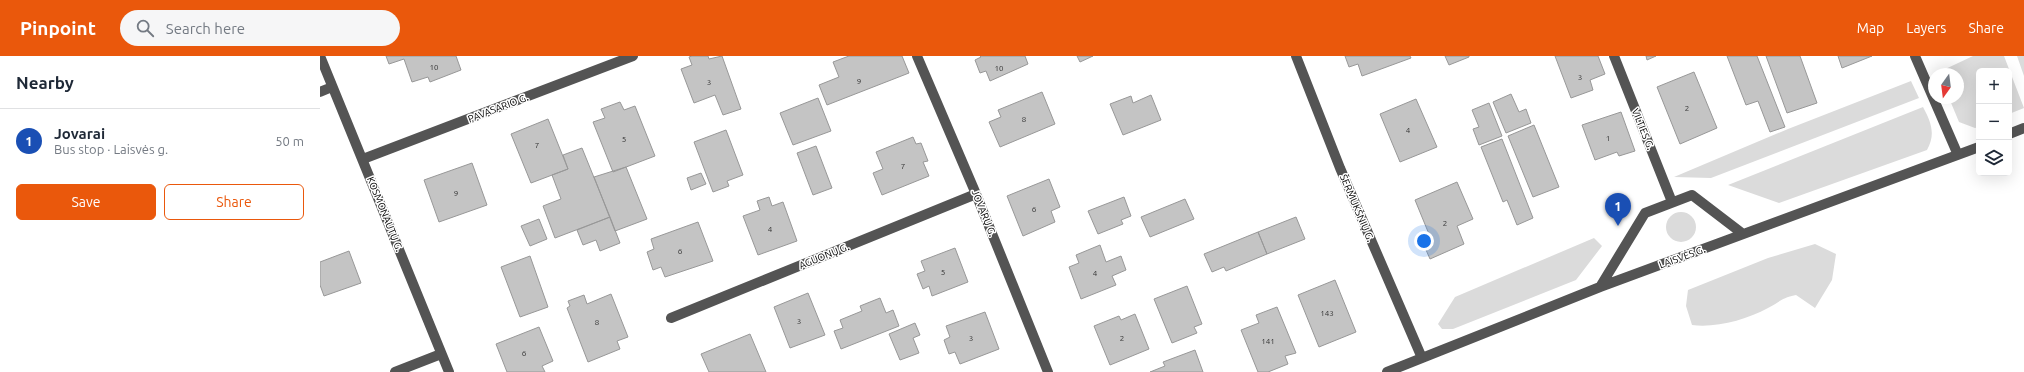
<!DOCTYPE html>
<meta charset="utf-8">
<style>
:root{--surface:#fff;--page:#f6f6f7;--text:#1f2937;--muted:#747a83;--line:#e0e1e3;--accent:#ea580c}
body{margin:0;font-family:Ubuntu,sans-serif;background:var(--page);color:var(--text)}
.controls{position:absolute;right:12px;top:12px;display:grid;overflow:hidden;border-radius:6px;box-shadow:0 4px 16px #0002}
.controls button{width:36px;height:36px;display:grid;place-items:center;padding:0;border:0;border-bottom:1px solid var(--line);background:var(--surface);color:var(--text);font:20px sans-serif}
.compass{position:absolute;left:1608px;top:12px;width:36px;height:36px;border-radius:50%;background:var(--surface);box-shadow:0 4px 16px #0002;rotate:194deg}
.you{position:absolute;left:1104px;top:185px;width:14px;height:14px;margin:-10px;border:3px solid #fff;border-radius:50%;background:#1a73e8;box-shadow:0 0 0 6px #1a73e833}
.badge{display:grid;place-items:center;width:26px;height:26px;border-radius:50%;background:var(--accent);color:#fff;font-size:13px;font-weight:700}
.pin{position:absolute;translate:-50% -33px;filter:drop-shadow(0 1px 2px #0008)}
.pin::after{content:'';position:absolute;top:21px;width:14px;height:12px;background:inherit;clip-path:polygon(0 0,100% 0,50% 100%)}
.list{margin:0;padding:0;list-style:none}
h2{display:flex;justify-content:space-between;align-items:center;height:52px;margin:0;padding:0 16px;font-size:17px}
h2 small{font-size:13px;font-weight:400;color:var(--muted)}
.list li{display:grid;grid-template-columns:26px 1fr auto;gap:12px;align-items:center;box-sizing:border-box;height:64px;padding:0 16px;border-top:1px solid var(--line)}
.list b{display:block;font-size:15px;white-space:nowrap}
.list p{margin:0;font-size:13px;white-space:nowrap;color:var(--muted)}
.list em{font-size:13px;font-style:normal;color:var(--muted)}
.actions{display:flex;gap:8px;padding:12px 16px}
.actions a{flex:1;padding:9px 0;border:1px solid var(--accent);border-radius:6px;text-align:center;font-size:14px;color:var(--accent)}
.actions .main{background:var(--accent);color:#fff}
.icon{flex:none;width:22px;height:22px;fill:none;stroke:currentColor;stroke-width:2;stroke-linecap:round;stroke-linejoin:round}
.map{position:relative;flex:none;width:1704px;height:316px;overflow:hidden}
header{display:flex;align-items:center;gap:24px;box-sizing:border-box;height:56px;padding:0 20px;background:var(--accent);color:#fff}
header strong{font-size:19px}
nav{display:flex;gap:22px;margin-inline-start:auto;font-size:14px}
.search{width:280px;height:36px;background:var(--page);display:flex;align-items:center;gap:10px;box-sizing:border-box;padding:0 14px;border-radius:22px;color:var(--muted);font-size:15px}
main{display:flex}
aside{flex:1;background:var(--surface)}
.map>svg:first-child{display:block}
.green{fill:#dbdbdb}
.building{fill:#c4c4c4;stroke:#989898}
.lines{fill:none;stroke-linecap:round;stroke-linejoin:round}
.minor{stroke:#545454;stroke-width:10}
.labels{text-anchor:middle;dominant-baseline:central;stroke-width:3;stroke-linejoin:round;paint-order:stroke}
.number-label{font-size:8px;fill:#313131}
.street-label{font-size:10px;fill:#000;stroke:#fff}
</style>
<header>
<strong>Pinpoint</strong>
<div class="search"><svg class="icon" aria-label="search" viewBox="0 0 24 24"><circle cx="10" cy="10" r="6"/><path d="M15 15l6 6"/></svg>Search here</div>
<nav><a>Map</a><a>Layers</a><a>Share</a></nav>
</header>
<main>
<aside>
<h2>Nearby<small></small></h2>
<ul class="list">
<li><span class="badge" style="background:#1a4fb4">1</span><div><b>Jovarai</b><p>Bus stop · Laisvės g.</p></div><em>50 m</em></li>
</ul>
<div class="actions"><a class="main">Save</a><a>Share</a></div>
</aside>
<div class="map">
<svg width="1704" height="316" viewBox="0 0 1704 316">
<rect width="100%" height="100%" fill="#fff"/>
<path class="green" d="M 1653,0 L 1684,0 L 1704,52 L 1689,58 L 1689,15 L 1659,15 L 1659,71 L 1655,72 L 1639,66 L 1629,42 L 1638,42 L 1638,18 L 1620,18 L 1619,16 Z
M 1697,0 L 1704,0 L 1704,20 Z
M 1591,25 L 1599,42 L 1391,122 L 1354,121 L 1468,73 Z
M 1603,51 C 1611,66 1616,78 1607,94 L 1459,147 L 1408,129 Z
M1346 171a15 15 0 1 1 30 0a15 15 0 1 1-30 0Z
M 1274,182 L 1282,190 L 1256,224 L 1133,273 L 1122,273 L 1118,268 L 1135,241 Z
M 1495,188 L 1516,198 L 1512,224 L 1495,252 L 1476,239 C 1461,242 1460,246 1448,252 C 1426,264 1396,272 1372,269 L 1366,250 L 1368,234 L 1448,202 Z"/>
<path class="building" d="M 66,0 L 136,0 L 141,14 L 110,26 L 108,21 L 92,26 L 84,3 L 69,8 Z
M 372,0 L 388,0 L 389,3 L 402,0 L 421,53 L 403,59 L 395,39 L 374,47 L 361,13 L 372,9 L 369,1 Z
M 529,0 L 582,0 L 589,17 L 507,49 L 499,29 L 519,21 L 513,6 Z
M 660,0 L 705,0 L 708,8 L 670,25 L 666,15 L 660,17 L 655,4 L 661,1 Z
M 757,0 L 773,0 L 760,6 Z
M 1025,0 L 1090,0 L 1091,2 L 1042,20 L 1038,8 L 1029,11 Z
M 1125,0 L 1149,0 L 1149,1 L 1129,9 Z
M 1235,0 L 1278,0 L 1285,18 L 1270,24 L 1273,34 L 1251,42 Z
M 1326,0 L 1336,0 L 1327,4 Z
M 1407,0 L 1437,0 L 1465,71 L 1450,76 L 1438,45 L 1426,49 Z
M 1446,0 L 1480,0 L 1497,47 L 1467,57 Z
M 1518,0 L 1552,0 L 1522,12 Z
M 1374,16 L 1397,72 L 1360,88 L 1337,31 Z
M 722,36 L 735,68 L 680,91 L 669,66 L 681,61 L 678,54 Z
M 1191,38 L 1199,56 L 1206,53 L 1211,67 L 1186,77 L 1173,46 Z
M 831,39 L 841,64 L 803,79 L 790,48 L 811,40 L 813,47 Z
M 498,42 L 511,75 L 473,89 L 460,57 Z
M 1096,43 L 1117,91 L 1080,106 L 1060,58 Z
M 300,46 L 304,54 L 315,50 L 335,100 L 293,116 L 273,66 L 285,62 L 281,53 Z
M 1169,47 L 1182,80 L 1159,89 L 1153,73 L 1159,71 L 1152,54 Z
M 1301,56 L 1315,95 L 1299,100 L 1297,96 L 1275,104 L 1262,69 Z
M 228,63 L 248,113 L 211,127 L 191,78 Z
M 1214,69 L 1239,131 L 1213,141 L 1188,80 Z
M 406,74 L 423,119 L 407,125 L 409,130 L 393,136 L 374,86 Z
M 593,81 L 596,88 L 601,87 L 608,105 L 603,106 L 609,120 L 562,139 L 553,117 L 563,113 L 556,96 Z
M 1182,83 L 1213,162 L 1197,169 L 1187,144 L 1183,146 L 1161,91 Z
M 496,90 L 512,132 L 493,139 L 477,97 Z
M 262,92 L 290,161 L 235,182 L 223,150 L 241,143 L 232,119 L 248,113 L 243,99 Z
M 152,107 L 167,149 L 119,166 L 104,124 Z
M 306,111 L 327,163 L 295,175 L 274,121 Z
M 381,117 L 386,128 L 371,134 L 367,122 Z
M 729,123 L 740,151 L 731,155 L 735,166 L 703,180 L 687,140 Z
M 1137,126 L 1153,163 L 1137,170 L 1144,188 L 1110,203 L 1103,187 L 1111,183 L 1095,144 Z
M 449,141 L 452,150 L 463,146 L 477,185 L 438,199 L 423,160 L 440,154 L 437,145 Z
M 804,141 L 811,160 L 801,164 L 803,168 L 778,178 L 768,155 Z
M 865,143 L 874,163 L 830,181 L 821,161 Z
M 290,161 L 300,187 L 280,195 L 276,184 L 263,189 L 257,174 Z
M 976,161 L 985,183 L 947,198 L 938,176 Z
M 219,163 L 227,183 L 210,190 L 201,170 Z
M 378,166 L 393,205 L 345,221 L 341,211 L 333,214 L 327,196 L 334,193 L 331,183 Z
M 938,176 L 947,198 L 906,215 L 904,211 L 892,216 L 884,198 Z
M 780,189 L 786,206 L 801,200 L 806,214 L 792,220 L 796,229 L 761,243 L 749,211 L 759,207 L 756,199 Z
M 635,192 L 648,226 L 612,240 L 609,230 L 603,233 L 597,218 L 605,215 L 601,205 Z
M 29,195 L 41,227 L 4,240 L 0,229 L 0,206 Z
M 210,200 L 228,251 L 200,261 L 181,211 Z
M 1015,224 L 1036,276 L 999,291 L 978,239 Z
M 867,230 L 882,268 L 874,271 L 877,277 L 852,287 L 834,243 Z
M 488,237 L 505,279 L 470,292 L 454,251 Z
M 291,238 L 308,281 L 297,285 L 300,293 L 268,306 L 247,252 L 250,250 L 248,245 L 264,239 L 267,248 Z
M 560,242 L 566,257 L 573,254 L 579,270 L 521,293 L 514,275 L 523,272 L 520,264 L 542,255 L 540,250 Z
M 957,251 L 976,297 L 965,300 L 968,308 L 948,316 L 938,316 L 921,274 L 939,267 L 936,259 Z
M 665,256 L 679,293 L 640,308 L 635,296 L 629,298 L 624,284 L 630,281 L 626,270 Z
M 815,258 L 829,293 L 790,309 L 774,270 L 799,260 L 801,264 Z
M 595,267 L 600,279 L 593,282 L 599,297 L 580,304 L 569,278 Z
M 219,271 L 233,305 L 222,310 L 225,316 L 187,316 L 176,288 Z
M 430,278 L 446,316 L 389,316 L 381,298 Z
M 875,294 L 883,316 L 830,316 L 845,310 L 843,306 Z"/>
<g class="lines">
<path class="minor" d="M 0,0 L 129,316
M 597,0 L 656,138 L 728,316
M 976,0 L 1020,112 L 1102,302
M 1294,0 L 1352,146
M 1595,0 L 1638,99
M 0,36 L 12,31
M 1689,78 L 1704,72
M 43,103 L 313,0
M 1280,231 L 1325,157 L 1372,139 L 1423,178
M 351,262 L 656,138
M 75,316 L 121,298
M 1067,316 L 1280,231 L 1659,91"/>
</g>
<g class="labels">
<g class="number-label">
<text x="114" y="11">10</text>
<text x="679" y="12">10</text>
<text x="1260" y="21">3</text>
<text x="539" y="25">9</text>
<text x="389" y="26">3</text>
<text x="1367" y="52">2</text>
<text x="704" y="63">8</text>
<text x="1088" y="74">4</text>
<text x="1288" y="82">1</text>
<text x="304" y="83">5</text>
<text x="217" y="89">7</text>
<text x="583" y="110">7</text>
<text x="136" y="137">9</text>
<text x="714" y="153">6</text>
<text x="1125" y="167">2</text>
<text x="450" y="173">4</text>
<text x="360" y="195">6</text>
<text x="623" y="216">5</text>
<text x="775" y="217">4</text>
<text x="1007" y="257">143</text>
<text x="479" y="265">3</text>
<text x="277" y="266">8</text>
<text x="651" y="282">3</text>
<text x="802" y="282">2</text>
<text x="948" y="285">141</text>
<text x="204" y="297">6</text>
</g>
<g class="street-label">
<text transform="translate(178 52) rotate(-21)">PAVASARIO G.</text>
<text transform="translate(1323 73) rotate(68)">VILTIES G.</text>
<text transform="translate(1037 152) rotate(67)">ŠERMUKŠNIŲ G.</text>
<text transform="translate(664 157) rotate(68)">JOVARŲ G.</text>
<text transform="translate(65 158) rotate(68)">KOSMONAUTŲ G.</text>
<text transform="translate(504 200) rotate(-22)">AGUONŲ G.</text>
<text transform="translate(1362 201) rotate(-20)">LAISVĖS G.</text>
</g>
</g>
</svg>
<div class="controls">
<button>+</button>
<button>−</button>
<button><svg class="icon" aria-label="layers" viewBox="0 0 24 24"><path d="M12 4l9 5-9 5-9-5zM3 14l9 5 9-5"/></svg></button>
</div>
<svg class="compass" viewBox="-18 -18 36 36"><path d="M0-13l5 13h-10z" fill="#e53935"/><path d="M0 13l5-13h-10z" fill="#747a83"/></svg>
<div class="you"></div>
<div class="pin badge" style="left:1298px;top:170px;background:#1a4fb4">1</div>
</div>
</main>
